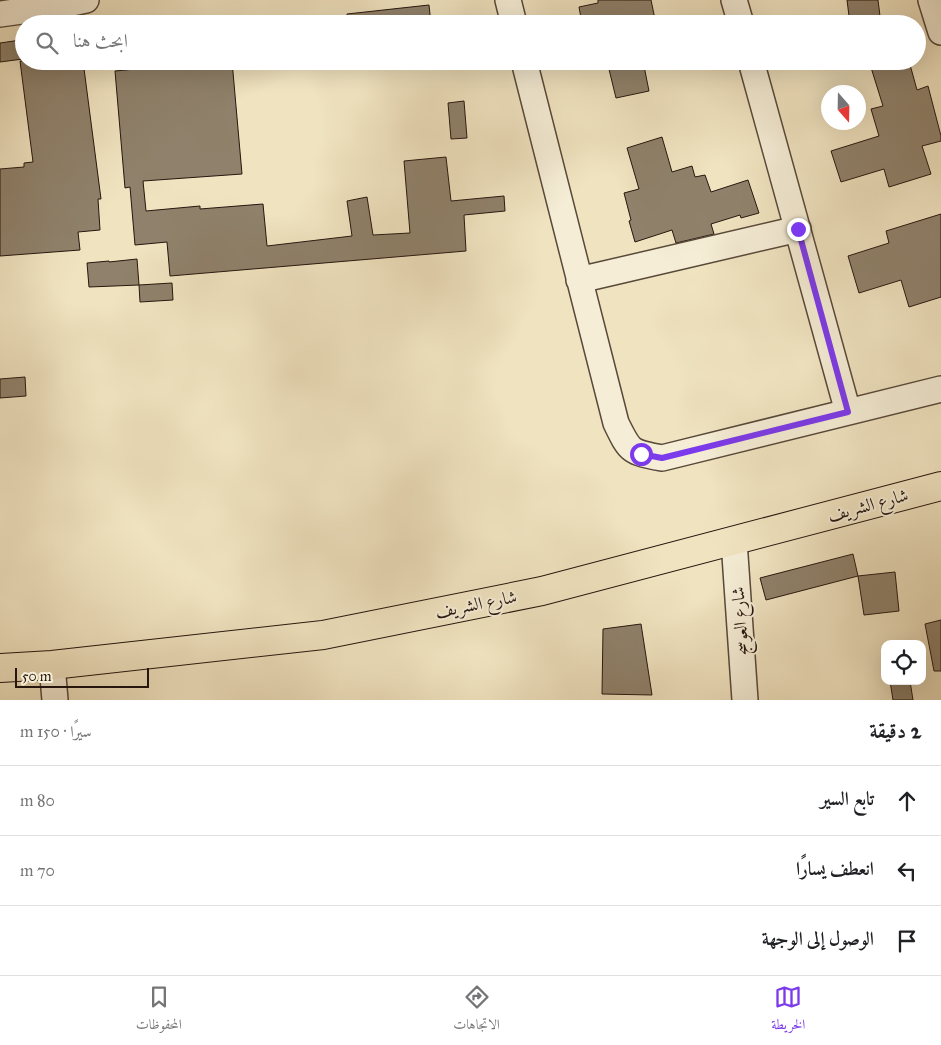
<!DOCTYPE html>
<html lang="ar">
<meta charset="utf-8">
<style>
:root{--surface:#fff;--page:#f2f2f2;--text:#202124;--muted:#757577;--line:#e0e0e0;--accent:#7c3aed}
body{margin:0;font-family:"IM FELL Great Primer",Amiri,serif;background:var(--page);color:var(--text);direction:rtl}
.controls{position:absolute;right:15px;bottom:15px;display:grid;overflow:hidden;border-radius:10px;box-shadow:0 5px 20px #0002}
.controls button{width:45px;height:45px;display:grid;place-items:center;padding:0;border:0;border-bottom:1px solid var(--line);background:var(--surface);color:var(--text);font:25px sans-serif}
.compass{position:absolute;left:821px;top:85px;width:45px;height:45px;border-radius:50%;background:var(--surface);box-shadow:0 5px 20px #0002;rotate:160deg}
.scale{position:absolute;left:15px;bottom:12px;width:134px;box-sizing:border-box;padding-left:5px;border:2px solid #26160e;border-top:0;font-size:14px;line-height:18px;white-space:nowrap;color:#26160e;-webkit-text-stroke:4px #f5edd6;paint-order:stroke}
.stop{position:absolute;width:15px;height:15px;margin:-11px;border:4px solid #7c3aed;border-radius:50%;background:#fff}
.stop.end{background:#7c3aed;border-color:#fff;box-shadow:0 1px 5px #0008}
.list{margin:0;padding:0;list-style:none}
h2{display:flex;justify-content:space-between;align-items:center;height:65px;margin:0;padding:0 20px;font-size:21px}
h2 small{font-size:16px;font-weight:400;color:var(--muted)}
.list li{display:grid;grid-template-columns:32px 1fr auto;gap:15px;align-items:center;box-sizing:border-box;height:70px;padding:0 20px;border-top:1px solid var(--line)}
.list b{display:block;font-size:19px;white-space:nowrap}
.list em{font-size:16px;font-style:normal;color:var(--muted)}
.icon{flex:none;width:28px;height:28px;fill:none;stroke:currentColor;stroke-width:2;stroke-linecap:round;stroke-linejoin:round}
.map{position:relative;flex:none;width:941px;height:700px;overflow:hidden;direction:ltr}
.search{position:absolute;background:var(--surface);box-shadow:0 5px 20px #0002;left:15px;right:15px;top:15px;height:55px;display:flex;align-items:center;gap:12px;box-sizing:border-box;padding:0 18px;border-radius:28px;color:var(--muted);font-size:19px}
.sheet{height:275px;background:var(--surface)}
nav{display:flex;justify-content:space-around;align-items:center;box-sizing:border-box;height:70px;border-top:1px solid var(--line);background:var(--surface);font-size:14px;color:var(--muted)}
nav a{display:grid;justify-items:center;gap:2px}
nav .on{color:var(--accent)}
.map>svg:first-child{display:block}
.building{fill:#8f816b;stroke:#26160e}
.lines{fill:none;stroke-linecap:round;stroke-linejoin:round}
.minor-casing{stroke:#58493a;stroke-width:28}
.major-casing{stroke:#26160e;stroke-width:30}
.minor{stroke:#f5edd6;stroke-width:25}
.major{stroke:#f0e3c0;stroke-width:28}
.route{stroke:#7c3aed;stroke-width:6}
.labels{text-anchor:middle;dominant-baseline:central;stroke-width:4;stroke-linejoin:round;paint-order:stroke}
.street-label{font-size:18px;fill:#26160e;stroke:#f5edd6}
</style>
<div class="map">
<svg width="941" height="700" viewBox="0 0 941 700">
<rect width="100%" height="100%" fill="#f0e3c0"/>
<filter id="stains"><feTurbulence type="fractalNoise" baseFrequency=".004" numOctaves="4"/><feColorMatrix values="0 0 0 0 .2 0 0 0 0 .09 0 0 0 0 .02 0 0 0 .5 -.17"/></filter>
<radialGradient id="worn" r=".72"><stop offset=".6" stop-color="#630" stop-opacity="0"/><stop offset="1" stop-color="#630" stop-opacity=".3"/></radialGradient>
<path class="building" d="M 598,0 L 651,0 L 656,24 L 582,24 L 579,7 L 598,3 Z
M 847,0 L 878,0 L 881,24 L 850,24 Z
M 429,5 L 431,24 L 348,24 L 347,14 Z
M 21,40 L 23,59 L 0,62 L 0,43 Z
M 20,61 L 83,61 L 101,199 L 98,199 L 100,230 L 78,232 L 80,250 L 0,256 L 0,169 L 24,167 L 24,163 L 33,162 Z
M 175,61 L 191,61 L 214,67 L 213,61 L 232,61 L 242,174 L 143,181 L 146,211 L 200,206 L 200,209 L 263,204 L 267,246 L 352,236 L 347,201 L 367,197 L 373,235 L 410,233 L 404,161 L 446,157 L 451,201 L 504,196 L 505,211 L 464,215 L 466,251 L 170,276 L 167,242 L 135,245 L 130,187 L 125,188 L 115,71 L 176,65 Z
M 607,61 L 643,61 L 649,91 L 616,98 Z
M 869,61 L 909,61 L 917,90 L 928,86 L 941,136 L 941,141 L 922,146 L 931,174 L 889,187 L 884,169 L 841,182 L 831,151 L 879,136 L 871,109 L 883,106 Z
M 464,101 L 467,138 L 451,139 L 448,103 Z
M 662,137 L 672,172 L 692,166 L 695,177 L 705,175 L 711,192 L 748,180 L 759,213 L 741,218 L 740,215 L 711,224 L 714,234 L 676,243 L 672,230 L 635,242 L 629,221 L 631,220 L 624,193 L 639,189 L 627,148 Z
M 941,214 L 941,297 L 909,307 L 901,280 L 859,293 L 848,256 L 889,243 L 886,231 Z
M 137,259 L 139,285 L 89,287 L 87,263 L 109,261 L 109,262 Z
M 172,283 L 173,300 L 140,302 L 139,285 Z
M 25,377 L 26,396 L 0,398 L 0,379 Z
M 853,554 L 858,576 L 766,600 L 760,578 Z
M 895,572 L 899,611 L 864,615 L 858,576 Z
M 941,620 L 941,671 L 934,671 L 925,624 Z
M 641,624 L 652,695 L 602,694 L 603,629 Z
M 890,681 L 910,681 L 913,700 L 893,700 Z"/>
<g class="lines">
<defs>
<path id="minor" d="M 508,0 L 514,24
M 734,0 L 741,24
M 931,0 L 941,32
M 0,14 L 58,6 L 86,0
M 524,61 L 616,423 C 630,452 630,452 662,458 L 941,389
M 751,61 L 848,412
M 579,280 L 798,229
M 734,541 L 745,700
M 52,665 L 55,700"/>
<path id="major" d="M 0,668 L 52,665 L 323,635 L 542,591 L 941,486"/>
</defs>
<use href="#minor" class="minor-casing"/>
<use href="#major" class="major-casing"/>
<use href="#minor" class="minor"/>
<use href="#major" class="major"/>
</g>
<g class="lines">
<path class="route" d="M 641,454 L 662,458 L 848,412 L 798,229"/>
</g>
<g class="labels">
<g class="street-label">
<text transform="translate(868 505) rotate(-15)">شارع الشريف</text>
<text transform="translate(476 604) rotate(-11)">شارع الشريف</text>
<text transform="translate(740 621) rotate(-94)">شارع العوسج</text>
</g>
</g>
<rect width="100%" height="100%" filter="url(#stains)"/>
<rect width="100%" height="100%" fill="url(#worn)"/>
</svg>
<div class="controls">
<button><svg class="icon" aria-label="locate" viewBox="0 0 24 24"><circle cx="12" cy="12" r="6"/><path d="M12 2v4M12 18v4M2 12h4M18 12h4"/></svg></button>
</div>
<svg class="compass" viewBox="-18 -18 36 36"><path d="M0-13l5 13h-10z" fill="#e53935"/><path d="M0 13l5-13h-10z" fill="#757577"/></svg>
<div class="scale">50 m</div>
<div class="stop" style="left:641px;top:454px"></div>
<div class="stop end" style="left:798px;top:229px"></div>
<div class="search"><svg class="icon" aria-label="search" viewBox="0 0 24 24"><circle cx="10" cy="10" r="6"/><path d="M15 15l6 6"/></svg>ابحث هنا</div>
</div>
<section class="sheet">
<h2>2 دقيقة<small>سيرًا · 150 m</small></h2>
<ul class="list">
<li><svg class="icon" aria-label="ahead" viewBox="0 0 24 24"><path d="M12 20V5M6 11l6-6 6 6"/></svg><div><b>تابع السير</b></div><em>80 m</em></li>
<li><svg class="icon" aria-label="left" viewBox="0 0 24 24"><path d="M17 20v-9H6M10 6l-5 5 5 5"/></svg><div><b>انعطف يسارًا</b></div><em>70 m</em></li>
<li><svg class="icon" aria-label="arrive" viewBox="0 0 24 24"><path d="M6 21V4h12l-3 4 3 4H6"/></svg><div><b>الوصول إلى الوجهة</b></div></li>
</ul>
</section>
<nav>
<a class="on"><svg class="icon" aria-label="map" viewBox="0 0 24 24"><path d="M3 6l6-2 6 2 6-2v14l-6 2-6-2-6 2zM9 4v14M15 6v14"/></svg>الخريطة</a>
<a><svg class="icon" aria-label="directions" viewBox="0 0 24 24"><path d="M12 3l9 9-9 9-9-9zM9 14v-3h6M13 9l2 2-2 2"/></svg>الاتجاهات</a>
<a><svg class="icon" aria-label="saved" viewBox="0 0 24 24"><path d="M7 4h10v16l-5-4-5 4z"/></svg>المحفوظات</a>
</nav>
